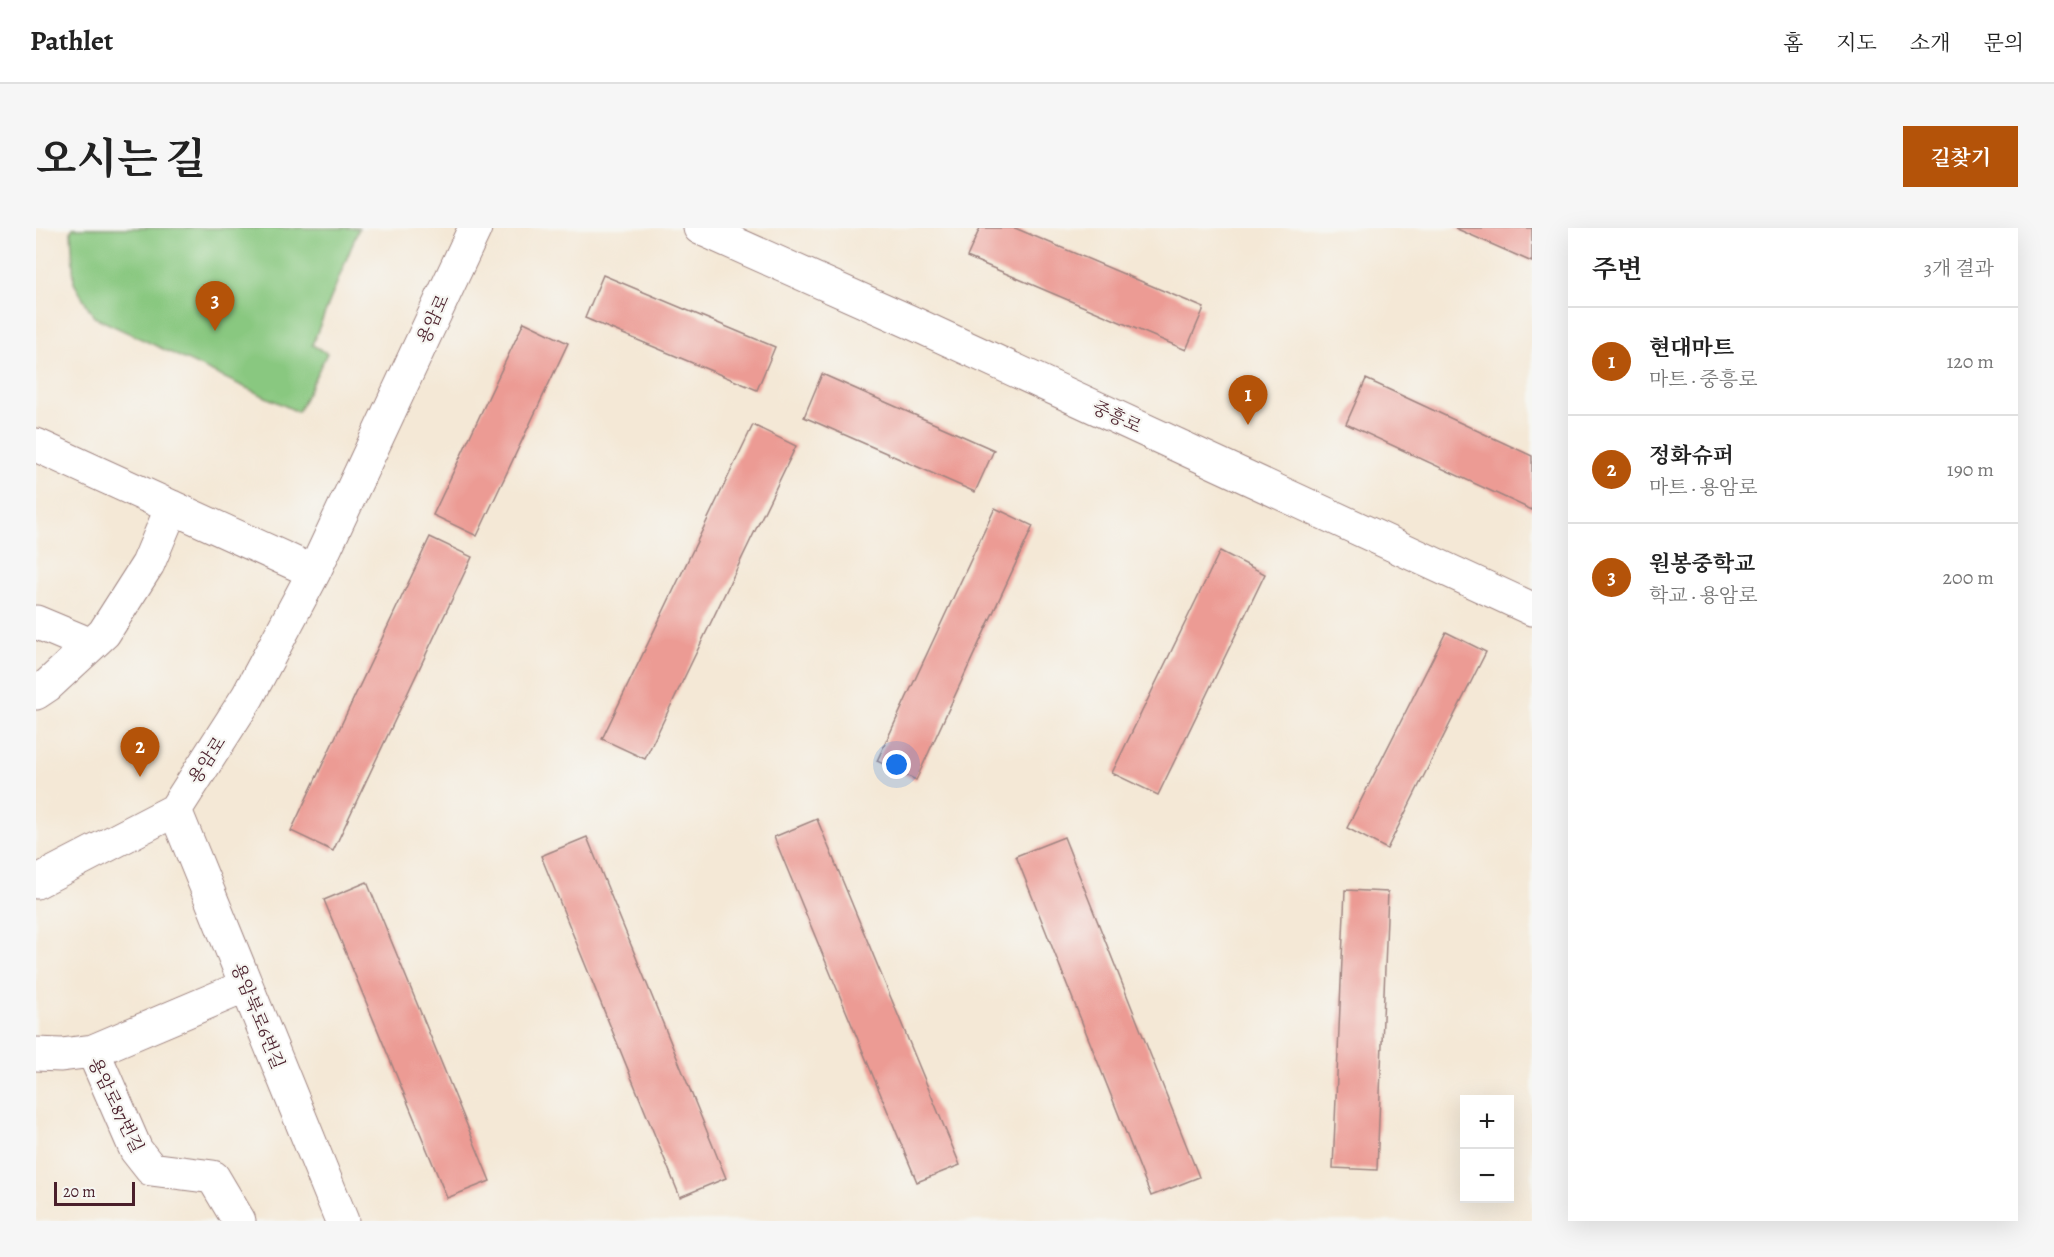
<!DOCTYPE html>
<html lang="ko">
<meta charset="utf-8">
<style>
:root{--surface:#fff;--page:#f6f6f6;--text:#222;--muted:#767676;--line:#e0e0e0;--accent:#b45309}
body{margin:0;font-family:Alegreya,"Noto Serif KR",serif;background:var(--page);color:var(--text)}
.controls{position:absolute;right:18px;bottom:18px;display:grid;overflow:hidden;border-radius:0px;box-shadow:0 6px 24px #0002}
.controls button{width:54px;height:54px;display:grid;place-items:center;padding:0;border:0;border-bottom:2px solid var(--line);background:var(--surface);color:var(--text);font:30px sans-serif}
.scale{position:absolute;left:18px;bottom:15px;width:81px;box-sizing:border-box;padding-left:6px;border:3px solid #4a1f2b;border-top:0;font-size:16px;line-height:21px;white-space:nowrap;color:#4a1f2b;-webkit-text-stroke:4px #f6f6f2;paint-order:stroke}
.you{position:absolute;left:861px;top:537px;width:21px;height:21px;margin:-15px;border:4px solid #fff;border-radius:50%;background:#1a73e8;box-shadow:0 0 0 9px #1a73e833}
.badge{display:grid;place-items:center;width:39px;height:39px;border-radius:50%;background:var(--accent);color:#fff;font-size:20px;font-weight:700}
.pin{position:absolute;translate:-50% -50px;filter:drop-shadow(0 2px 3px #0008)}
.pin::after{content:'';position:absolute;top:32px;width:21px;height:18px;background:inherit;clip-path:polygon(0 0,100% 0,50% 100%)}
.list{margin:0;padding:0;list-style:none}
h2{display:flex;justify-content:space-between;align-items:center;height:78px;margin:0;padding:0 24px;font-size:26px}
h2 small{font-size:20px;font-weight:400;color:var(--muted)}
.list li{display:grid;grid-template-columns:39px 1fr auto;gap:18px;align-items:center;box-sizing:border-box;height:108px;padding:0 24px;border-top:2px solid var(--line)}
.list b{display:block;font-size:22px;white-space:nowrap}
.list p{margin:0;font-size:20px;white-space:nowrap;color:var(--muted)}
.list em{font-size:20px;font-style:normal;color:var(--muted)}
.map{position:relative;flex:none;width:1496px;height:993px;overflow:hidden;border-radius:0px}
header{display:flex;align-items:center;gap:36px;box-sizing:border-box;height:84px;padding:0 30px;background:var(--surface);border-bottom:2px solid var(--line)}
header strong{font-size:28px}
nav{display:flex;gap:33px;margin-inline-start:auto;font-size:21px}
.intro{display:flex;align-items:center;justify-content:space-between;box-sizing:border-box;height:144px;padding:0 36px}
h1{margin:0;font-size:42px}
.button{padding:15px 27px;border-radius:0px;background:var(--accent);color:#fff;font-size:21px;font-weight:700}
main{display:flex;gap:36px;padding:0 36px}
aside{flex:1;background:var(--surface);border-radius:0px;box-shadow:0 6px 24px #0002}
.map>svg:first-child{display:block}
.green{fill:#89c880;stroke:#6a7456;stroke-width:1.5}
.building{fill:#ec9b94}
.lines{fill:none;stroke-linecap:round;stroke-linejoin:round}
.minor-casing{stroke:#9f8480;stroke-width:35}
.minor{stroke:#fff;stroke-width:33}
.labels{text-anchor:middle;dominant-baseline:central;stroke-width:4.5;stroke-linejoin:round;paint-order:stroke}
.street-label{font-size:18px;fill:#4a1f2b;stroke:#f6f6f2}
</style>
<header>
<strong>Pathlet</strong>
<nav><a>홈</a><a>지도</a><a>소개</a><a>문의</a></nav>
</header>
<div class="intro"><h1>오시는 길</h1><a class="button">길찾기</a></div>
<main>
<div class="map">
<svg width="1496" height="993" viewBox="0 0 1496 993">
<rect width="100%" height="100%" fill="#f6f6f2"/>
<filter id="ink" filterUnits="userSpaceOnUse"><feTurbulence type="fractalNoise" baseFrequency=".0167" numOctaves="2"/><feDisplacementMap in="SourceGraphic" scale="12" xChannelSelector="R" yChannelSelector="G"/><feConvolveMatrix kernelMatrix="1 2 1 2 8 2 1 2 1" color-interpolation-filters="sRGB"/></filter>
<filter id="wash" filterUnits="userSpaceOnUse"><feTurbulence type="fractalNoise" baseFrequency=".008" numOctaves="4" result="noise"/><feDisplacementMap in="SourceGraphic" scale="24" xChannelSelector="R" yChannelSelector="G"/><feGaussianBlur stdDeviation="1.35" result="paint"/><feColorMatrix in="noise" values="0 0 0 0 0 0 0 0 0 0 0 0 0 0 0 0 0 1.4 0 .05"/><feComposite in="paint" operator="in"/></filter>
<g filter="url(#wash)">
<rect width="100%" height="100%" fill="#f4e8d6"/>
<path class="green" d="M 37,0 L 323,0 L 276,117 L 291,125 L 262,184 L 58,89 L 38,55 L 35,3 Z"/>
<g id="blocks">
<path class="building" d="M 944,0 L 979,0 L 1168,80 L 1150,122 L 931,29 Z
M 1419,0 L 1496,0 L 1496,34 Z
M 567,47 L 739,119 L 721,162 L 549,90 Z
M 488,94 L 532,115 L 441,308 L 397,287 Z
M 786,146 L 958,222 L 939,264 L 768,189 Z
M 1330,151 L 1496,228 L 1496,282 L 1310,196 Z
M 717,197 L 760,218 L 609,531 L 566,511 Z
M 959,280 L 997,298 L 880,552 L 841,533 Z
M 394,309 L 436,329 L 297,623 L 255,603 Z
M 1184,323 L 1229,346 L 1122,567 L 1076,545 Z
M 1410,404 L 1450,424 L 1351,621 L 1311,600 Z
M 781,591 L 924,937 L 881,954 L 738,609 Z
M 551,609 L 690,950 L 644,969 L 505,628 Z
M 1028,609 L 1163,949 L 1115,968 L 980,628 Z
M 331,654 L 454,953 L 411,970 L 288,672 Z
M 1309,662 L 1352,664 L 1341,942 L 1297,940 Z"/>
</g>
</g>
<g filter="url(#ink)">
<use href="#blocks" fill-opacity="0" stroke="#9f8480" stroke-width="1.5"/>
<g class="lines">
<defs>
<path id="minor" d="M 664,0 L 879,96 L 1496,381
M 0,217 L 278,344
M 0,394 L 55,417
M 0,465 L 12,457 L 68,405 L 112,336 L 136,279
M 139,582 L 306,993
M 0,654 L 139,582 L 212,468 L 278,344 L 439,0
M 57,823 L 210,758
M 0,826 L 25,827 L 57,823 L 100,922 L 115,941 L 177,949 L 203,993"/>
</defs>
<use href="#minor" class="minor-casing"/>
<use href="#minor" class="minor"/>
</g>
</g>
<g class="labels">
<g class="street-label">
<text transform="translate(397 91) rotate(-65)">용암로</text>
<text transform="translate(1081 189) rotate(25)">중흥로</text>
<text transform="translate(171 532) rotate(-57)">용암로</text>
<text transform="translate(222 788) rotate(68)">용암북로6번길</text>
<text transform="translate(80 877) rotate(64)">용암로87번길</text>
</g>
</g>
</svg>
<div class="controls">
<button>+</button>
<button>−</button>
</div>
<div class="scale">20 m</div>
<div class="you"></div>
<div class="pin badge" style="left:1212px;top:197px">1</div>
<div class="pin badge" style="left:104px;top:549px">2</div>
<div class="pin badge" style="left:179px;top:103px">3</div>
</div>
<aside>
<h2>주변<small>3개 결과</small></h2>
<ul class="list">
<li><span class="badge">1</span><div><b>현대마트</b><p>마트 · 중흥로</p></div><em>120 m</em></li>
<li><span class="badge">2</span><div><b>정화슈퍼</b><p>마트 · 용암로</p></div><em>190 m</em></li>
<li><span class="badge">3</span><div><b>원봉중학교</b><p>학교 · 용암로</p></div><em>200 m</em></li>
</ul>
</aside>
</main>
